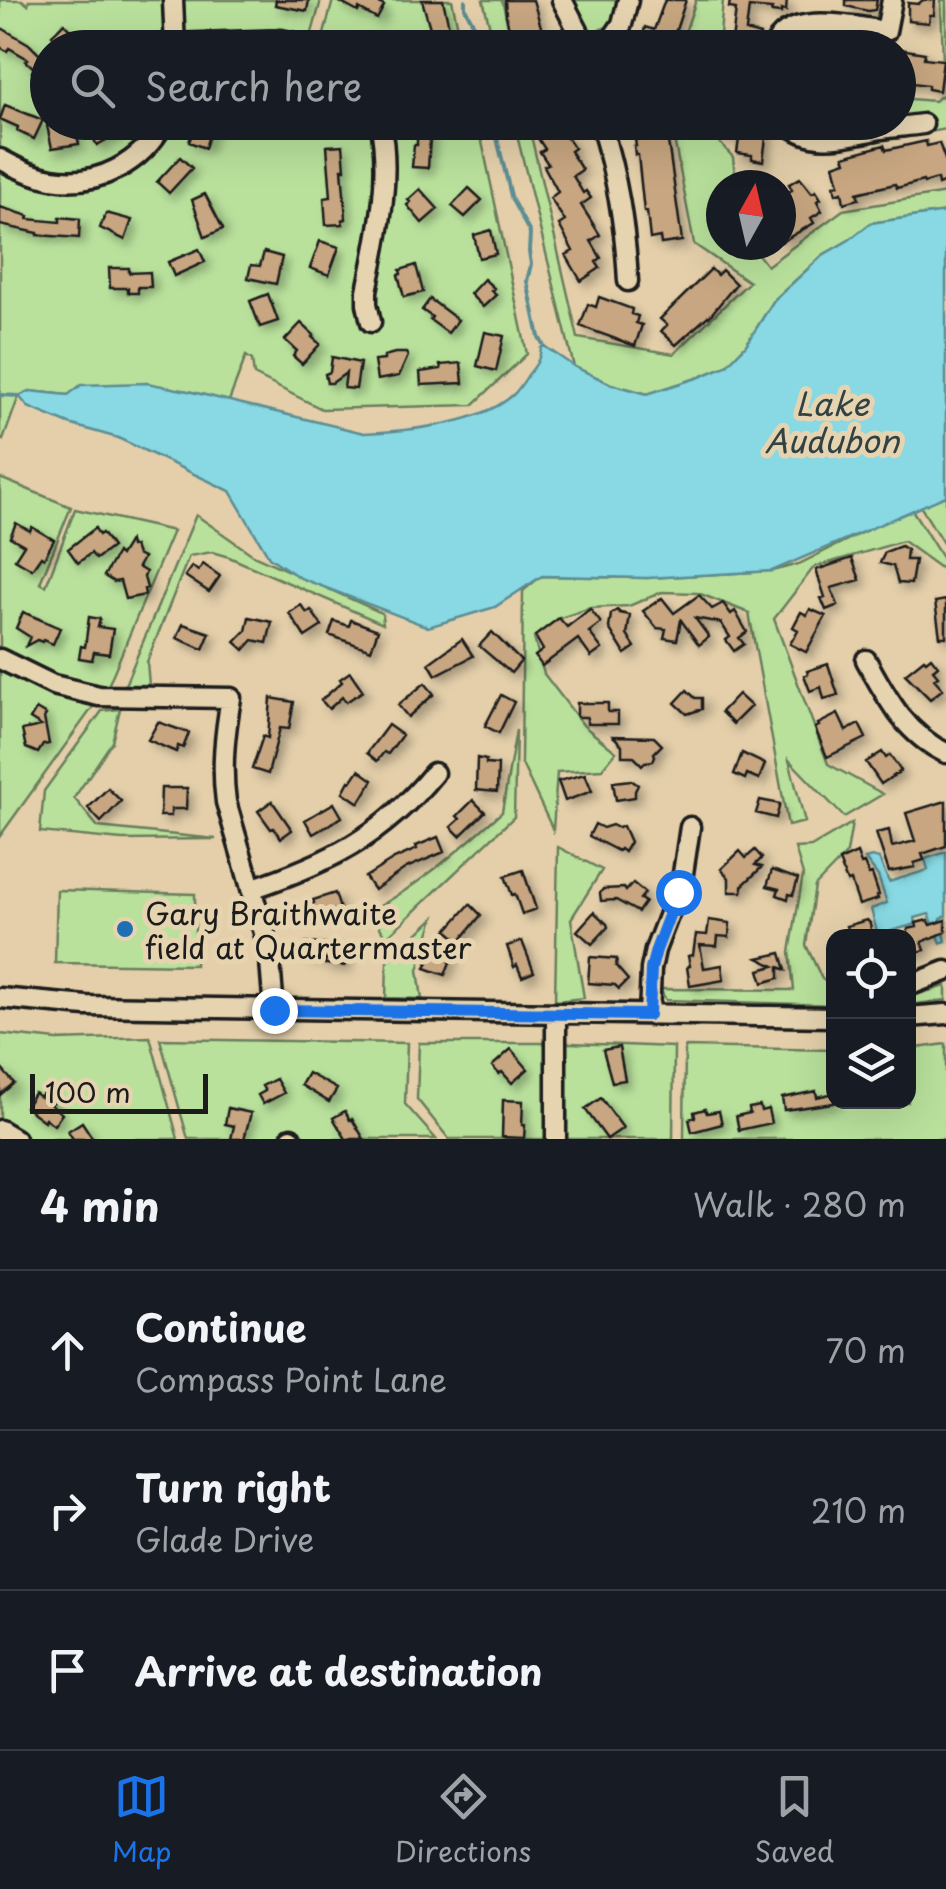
<!DOCTYPE html>
<meta charset="utf-8">
<style>
:root{--surface:#171b24;--page:#20242c;--text:#f1f3f6;--muted:#9ea1a6;--line:#363941;--accent:#1a73e8}
body{margin:0;font-family:"Playpen Sans",sans-serif;background:var(--page);color:var(--text)}
.controls{position:absolute;right:30px;bottom:30px;display:grid;overflow:hidden;border-radius:20px;box-shadow:0 10px 40px #0002}
.controls button{width:90px;height:90px;display:grid;place-items:center;padding:0;border:0;border-bottom:2px solid var(--line);background:var(--surface);color:var(--text);font:50px sans-serif}
.compass{position:absolute;left:706px;top:170px;width:90px;height:90px;border-radius:50%;background:var(--surface);box-shadow:0 10px 40px #0002;rotate:8deg}
.scale{position:absolute;left:30px;bottom:25px;width:178px;box-sizing:border-box;padding-left:10px;border:5px solid #1c1c1c;border-top:0;font-size:28px;line-height:35px;white-space:nowrap;color:#1c1c1c;-webkit-text-stroke:8px #e6d4b1;paint-order:stroke}
.stop{position:absolute;width:30px;height:30px;margin:-22px;border:8px solid #1a73e8;border-radius:50%;background:#fff}
.stop.end{background:#1a73e8;border-color:#fff;box-shadow:0 2px 10px #0008}
.list{margin:0;padding:0;list-style:none}
h2{display:flex;justify-content:space-between;align-items:center;height:130px;margin:0;padding:0 40px;font-size:42px}
h2 small{font-size:32px;font-weight:400;color:var(--muted)}
.list li{display:grid;grid-template-columns:65px 1fr auto;gap:30px;align-items:center;box-sizing:border-box;height:160px;padding:0 40px;border-top:2px solid var(--line)}
.list b{display:block;font-size:38px;white-space:nowrap}
.list p{margin:0;font-size:32px;white-space:nowrap;color:var(--muted)}
.list em{font-size:32px;font-style:normal;color:var(--muted)}
.icon{flex:none;width:55px;height:55px;fill:none;stroke:currentColor;stroke-width:2;stroke-linecap:round;stroke-linejoin:round}
.map{position:relative;flex:none;width:946px;height:1139px;overflow:hidden}
.search{position:absolute;background:var(--surface);box-shadow:0 10px 40px #0002;left:30px;right:30px;top:30px;height:110px;display:flex;align-items:center;gap:25px;box-sizing:border-box;padding:0 35px;border-radius:55px;color:var(--muted);font-size:38px}
.sheet{height:610px;background:var(--surface)}
nav{display:flex;justify-content:space-around;align-items:center;box-sizing:border-box;height:140px;border-top:2px solid var(--line);background:var(--surface);font-size:28px;color:var(--muted)}
nav a{display:grid;justify-items:center;gap:5px}
nav .on{color:var(--accent)}
.map>svg:first-child{display:block}
.green{fill:#b9e19c;stroke:#6a7e5c;stroke-width:2.5}
.water{fill:#88d9e3;stroke:#5d8d93;stroke-width:2.5}
.lines{fill:none;stroke-linecap:round;stroke-linejoin:round}
.stream{stroke:#5d8d93;stroke-width:4}
.building{fill:#c7a681;stroke:#1c1c1c;stroke-width:2.5;filter:url(#shadow)}
.minor-casing{stroke:#1c1c1c;stroke-width:25}
.minor{stroke:#e6d4b1;stroke-width:18}
.route{stroke:#1a73e8;stroke-width:12}
.poi-dot{fill:#1f6fb2;stroke:#e6d4b1;stroke-width:4}
.labels{text-anchor:middle;dominant-baseline:central;stroke-width:10;stroke-linejoin:round;paint-order:stroke}
.poi-label{font-size:30px;fill:#1c1c1c;stroke:#e6d4b1;text-anchor:start}
.water-label{font-size:32px;font-style:italic;fill:#324244;stroke:#e6d4b1}
</style>
<div class="map">
<svg width="946" height="1139" viewBox="0 0 946 1139">
<defs>
<filter id="shadow"><feDropShadow dx="5.5" dy="5.5" stdDeviation="5" flood-color="#0004"/></filter>
</defs>
<rect width="100%" height="100%" fill="#e4cfaa"/>
<filter id="ink" filterUnits="userSpaceOnUse"><feTurbulence type="fractalNoise" baseFrequency=".01" numOctaves="2"/><feDisplacementMap in="SourceGraphic" scale="20" xChannelSelector="R" yChannelSelector="G"/><feConvolveMatrix kernelMatrix="1 2 1 2 8 2 1 2 1" color-interpolation-filters="sRGB"/></filter>
<g filter="url(#ink)">
<path class="green" d="M 0,0 L 22,0 L 28,5 L 29,0 L 321,0 L 312,33 L 323,38 L 333,0 L 452,0 L 462,47 L 48,48 L 48,122 L 478,123 L 527,354 L 473,405 L 322,409 L 254,375 L 252,360 L 246,356 L 229,401 L 188,391 L 68,395 L 30,391 L 19,396 L 3,440 L 0,438 Z
M 483,0 L 502,0 L 514,47 L 495,47 Z
M 568,0 L 617,0 L 610,26 L 590,33 Z
M 696,0 L 723,0 L 719,47 L 680,47 Z
M 941,0 L 946,0 L 946,129 C 910,135 835,154 803,142 C 793,139 786,130 778,123 L 898,122 L 899,98 L 934,101 L 944,94 Z
M 514,123 L 553,123 L 530,131 L 578,338 L 674,354 L 749,282 L 694,244 L 671,123 L 706,123 L 705,127 L 733,157 L 736,185 L 721,185 L 721,245 L 751,245 L 767,266 L 843,210 L 946,193 L 946,212 L 871,223 L 849,240 L 823,255 L 774,300 L 746,345 L 726,366 L 700,377 L 648,394 L 611,384 L 574,367 Z
M 0,478 L 71,507 L 40,583 L 46,586 L 75,509 L 173,531 L 108,686 L 0,836 Z
M 946,491 L 946,548 L 919,504 Z
M 911,508 L 946,564 L 946,572 L 903,541 L 814,567 L 774,619 L 828,764 L 883,794 L 844,817 L 789,760 L 805,822 L 788,826 L 749,613 L 698,593 L 662,592 L 629,606 L 590,608 L 560,618 L 534,638 L 544,674 L 584,726 L 616,752 L 602,769 L 557,772 L 553,830 L 521,762 L 523,591 L 541,576 L 647,578 L 772,571 L 799,564 Z
M 196,515 L 253,555 L 382,613 L 383,624 L 229,557 L 212,552 L 189,556 L 147,662 L 149,685 L 125,685 Z
M 120,709 L 112,742 L 74,798 L 98,827 L 216,839 L 122,840 L 40,832 L 44,791 L 102,711 Z
M 516,730 L 514,817 L 386,938 L 371,911 C 419,886 461,848 502,812 Z
M 852,823 L 847,853 L 815,886 L 806,945 L 822,979 L 833,987 L 833,1005 L 666,1000 L 660,989 L 794,990 L 790,952 L 803,875 L 795,848 L 811,847 Z
M 558,847 L 602,870 L 571,919 L 584,998 L 555,1001 Z
M 57,890 L 195,894 L 195,965 L 55,963 Z
M 434,918 L 418,970 L 422,999 L 386,998 L 387,962 Z
M 946,986 L 946,1000 L 909,1005 L 908,992 L 911,996 Z
M 0,1034 L 57,1040 L 150,1037 L 178,1139 L 0,1139 Z
M 160,1039 L 407,1043 L 405,1104 L 436,1139 L 188,1139 Z
M 419,1043 L 570,1043 L 674,1047 L 673,1139 L 449,1139 L 417,1099 Z
M 946,1044 L 946,1139 L 684,1139 L 685,1047 L 833,1050 L 834,1102 L 908,1102 L 909,1049 Z"/>
<path class="water" d="M 946,212 L 946,496 L 772,571 L 647,578 L 542,576 L 495,607 L 428,627 L 300,578 L 269,557 L 230,491 L 118,438 L 69,424 L 28,407 L 19,396 L 30,391 L 68,395 L 81,385 L 147,383 L 188,391 L 364,433 C 407,431 482,424 514,394 C 519,389 524,381 528,375 C 536,365 540,360 541,348 L 544,346 L 575,367 L 611,384 L 647,394 L 700,377 L 726,366 L 746,345 L 774,300 L 823,255 L 849,240 L 871,223 Z
M 946,852 L 946,916 L 941,919 L 946,941 L 941,943 L 929,914 L 915,918 L 916,924 L 891,931 L 892,936 L 878,936 L 871,909 L 887,903 L 878,876 L 865,859 L 872,857 L 879,859 L 889,882 L 928,870 L 925,859 Z"/>
<g class="lines">
<path class="stream" d="M 465,0 L 465,8 L 475,27 L 477,48
M 493,122 L 512,200 L 530,233 L 529,252 L 531,264 L 527,281 L 539,337 L 544,346
M 0,395 L 19,396"/>
</g>
<path class="building" d="M 276,0 L 309,0 L 307,11 L 275,5 Z
M 336,0 L 373,0 L 384,6 L 377,19 L 359,9 L 358,12 Z
M 422,0 L 443,0 L 450,31 L 432,35 Z
M 505,0 L 533,0 L 546,44 L 532,48 L 515,48 L 513,45 L 506,16 Z
M 665,0 L 686,0 L 670,48 L 640,48 L 645,27 L 654,30 Z
M 730,0 L 787,0 L 786,11 L 781,10 L 781,13 L 771,12 L 772,9 L 749,7 L 746,31 L 760,35 L 757,48 L 736,48 L 736,42 L 732,41 L 736,9 L 729,8 Z
M 846,0 L 877,0 L 875,10 L 868,11 L 846,6 Z
M 923,0 L 935,0 L 934,15 L 930,15 L 929,23 L 908,21 L 908,3 L 918,4 Z
M 64,23 L 80,39 L 78,42 L 84,48 L 65,48 L 52,35 Z
M 0,27 L 29,44 L 48,63 L 48,87 L 32,72 L 35,69 L 26,61 L 28,59 L 9,48 L 7,51 L 0,47 Z
M 900,49 L 925,53 L 924,58 L 943,60 L 939,91 L 928,89 L 928,85 L 898,81 Z
M 5,105 L 43,120 L 34,139 L 17,131 L 18,127 L 0,119 Z
M 61,122 L 61,126 L 74,123 L 79,144 L 52,148 L 47,126 Z
M 84,122 L 95,122 L 96,126 L 102,122 L 128,122 L 115,130 L 117,134 L 97,145 Z
M 196,122 L 213,122 L 205,148 L 189,142 Z
M 417,122 L 431,122 L 428,168 L 412,167 L 414,145 L 417,145 Z
M 718,122 L 749,122 L 748,128 L 767,130 L 763,161 L 752,159 L 752,155 L 737,153 L 739,139 L 737,136 L 717,134 Z
M 555,126 L 559,132 L 562,130 L 574,148 L 570,151 L 582,170 L 573,176 L 583,193 L 586,191 L 591,198 L 581,205 L 600,235 L 591,241 L 601,258 L 596,262 L 600,268 L 581,281 L 566,255 L 573,251 L 559,225 L 565,221 L 550,198 L 558,192 L 544,166 L 548,164 L 540,152 L 545,149 L 537,137 Z
M 666,127 L 682,241 L 661,244 L 660,237 L 650,239 L 647,212 L 644,212 L 638,155 L 635,155 L 634,146 L 636,146 L 635,140 L 644,138 L 643,130 Z
M 926,141 L 927,146 L 939,143 L 946,162 L 946,182 L 938,185 L 937,179 L 924,183 L 923,181 L 897,188 L 895,184 L 857,193 L 859,199 L 844,203 L 842,192 L 836,194 L 834,185 L 839,184 L 834,165 L 846,161 L 844,156 L 884,145 L 886,150 Z
M 343,145 L 345,169 L 342,169 L 346,219 L 342,220 L 343,224 L 326,225 L 324,198 L 331,197 L 327,146 Z
M 180,157 L 192,168 L 169,193 L 157,182 Z
M 800,178 L 812,193 L 816,191 L 821,199 L 817,201 L 822,211 L 811,218 L 814,223 L 781,242 L 781,196 L 792,190 L 789,184 Z
M 469,188 L 482,200 L 465,217 L 452,206 Z
M 420,189 L 438,209 L 422,223 L 407,205 L 410,202 L 408,200 Z
M 205,194 L 223,229 L 205,237 L 192,200 Z
M 0,207 L 29,216 L 28,219 L 60,222 L 60,217 L 80,219 L 79,238 L 38,235 L 38,233 L 0,225 Z
M 106,213 L 132,220 L 125,240 L 100,228 Z
M 491,230 L 496,254 L 479,258 L 474,235 Z
M 320,241 L 339,247 L 329,275 L 310,268 Z
M 199,249 L 205,262 L 174,276 L 168,262 Z
M 264,252 L 282,257 L 276,284 L 248,278 L 251,265 L 260,266 Z
M 416,265 L 423,292 L 404,297 L 398,275 L 401,274 L 400,270 Z
M 109,268 L 129,268 L 129,273 L 150,272 L 151,287 L 138,287 L 138,293 L 128,293 L 128,288 L 110,288 Z
M 711,269 L 717,275 L 722,270 L 736,284 L 709,317 L 708,316 L 676,345 L 661,331 L 667,325 L 660,319 Z
M 484,279 L 494,288 L 491,291 L 496,295 L 483,307 L 470,294 Z
M 268,294 L 278,321 L 260,327 L 250,301 Z
M 599,297 L 632,309 L 631,314 L 638,316 L 636,323 L 642,325 L 635,346 L 580,326 L 588,304 L 596,307 Z
M 430,299 L 458,320 L 448,333 L 430,320 L 432,317 L 422,310 Z
M 301,323 L 314,335 L 312,337 L 320,344 L 302,364 L 293,356 L 297,351 L 285,340 Z
M 485,332 L 504,336 L 496,371 L 477,366 Z
M 395,353 L 406,353 L 408,356 L 399,376 L 377,380 L 374,361 L 384,360 L 384,356 Z
M 332,357 L 360,363 L 356,389 L 344,388 L 346,373 L 332,383 L 327,383 L 325,374 L 330,372 Z
M 461,363 L 463,383 L 421,385 L 420,372 L 441,369 L 440,365 Z
M 16,523 L 30,531 L 32,527 L 54,540 L 44,558 L 41,556 L 32,569 L 15,559 L 24,545 L 10,537 Z
M 95,528 L 99,535 L 102,533 L 112,547 L 96,559 L 91,553 L 78,563 L 68,549 Z
M 129,541 L 130,547 L 134,546 L 137,555 L 143,558 L 138,567 L 146,572 L 144,577 L 147,588 L 144,589 L 145,595 L 125,599 L 120,581 L 114,582 L 104,576 L 117,553 L 120,556 Z
M 901,546 L 907,550 L 906,560 L 915,560 L 911,584 L 898,583 L 893,566 L 880,563 L 885,552 Z
M 852,558 L 860,580 L 831,588 L 838,605 L 826,610 L 821,598 L 825,597 L 816,570 Z
M 203,564 L 220,576 L 209,592 L 185,576 L 192,566 L 198,571 Z
M 699,595 L 712,609 L 723,603 L 731,614 L 735,611 L 747,632 L 739,638 L 744,644 L 734,651 L 726,640 L 730,637 L 721,623 L 695,618 L 709,637 L 699,645 L 681,620 L 677,640 L 664,638 L 666,629 L 657,628 L 643,611 L 662,598 L 674,613 Z
M 946,600 L 946,637 L 940,637 L 935,602 Z
M 301,605 L 307,613 L 311,610 L 322,626 L 305,637 L 289,613 Z
M 590,609 L 601,623 L 589,632 L 602,649 L 591,657 L 578,639 L 542,666 L 535,656 L 543,650 L 535,636 L 559,618 L 567,627 Z
M 810,609 L 826,616 L 806,652 L 790,644 L 798,630 L 793,627 L 801,612 L 807,615 Z
M 617,610 L 620,613 L 630,615 L 627,635 L 635,647 L 625,654 L 609,628 L 611,614 Z
M 23,612 L 60,628 L 53,644 L 43,640 L 42,642 L 37,640 L 26,646 L 30,637 L 16,628 Z
M 89,617 L 100,619 L 98,627 L 113,629 L 109,654 L 94,652 L 92,660 L 79,658 L 81,646 L 85,647 Z
M 249,617 L 272,622 L 267,643 L 253,640 L 244,650 L 235,642 L 246,631 Z
M 351,620 L 378,630 L 371,650 L 329,635 L 334,621 L 349,626 Z
M 183,624 L 210,633 L 203,649 L 177,638 Z
M 492,632 L 521,661 L 511,673 L 479,646 Z
M 462,639 L 473,656 L 436,675 L 429,663 Z
M 931,657 L 938,666 L 933,670 L 938,676 L 934,679 L 943,689 L 930,699 L 905,674 L 924,659 L 926,661 Z
M 828,664 L 838,695 L 824,699 L 821,687 L 810,691 L 804,675 L 808,674 L 807,671 Z
M 350,672 L 363,691 L 346,702 L 342,697 L 329,709 L 321,700 L 342,682 L 340,679 Z
M 425,683 L 434,694 L 408,717 L 398,705 Z
M 687,690 L 695,698 L 702,698 L 702,709 L 687,714 L 675,703 Z
M 738,694 L 751,706 L 733,724 L 721,712 Z
M 501,695 L 514,702 L 499,733 L 485,726 Z
M 271,698 L 294,702 L 289,729 L 280,728 L 268,774 L 252,769 L 263,736 L 268,738 Z
M 577,703 L 608,703 L 608,712 L 618,712 L 618,724 L 587,724 L 587,717 L 577,717 Z
M 36,709 L 46,715 L 44,718 L 49,744 L 43,745 L 38,753 L 26,748 L 22,730 L 41,726 L 30,719 Z
M 838,714 L 846,731 L 859,724 L 866,738 L 827,757 L 815,728 L 819,726 L 818,724 Z
M 158,722 L 189,733 L 183,748 L 178,746 L 176,752 L 148,740 Z
M 388,725 L 402,735 L 388,754 L 384,752 L 377,761 L 367,753 Z
M 613,736 L 654,737 L 662,745 L 654,753 L 655,756 L 653,761 L 645,762 L 642,765 L 633,756 L 622,756 L 622,745 Z
M 882,752 L 886,758 L 890,755 L 901,771 L 881,784 L 866,762 Z
M 742,753 L 765,764 L 759,779 L 747,774 L 745,779 L 734,774 Z
M 477,758 L 486,760 L 486,764 L 498,765 L 497,792 L 476,790 Z
M 359,770 L 373,780 L 359,803 L 343,792 L 349,781 L 351,782 Z
M 585,774 L 592,791 L 565,801 L 558,781 Z
M 631,780 L 638,785 L 635,791 L 635,797 L 616,800 L 613,782 Z
M 108,788 L 121,801 L 101,822 L 88,808 Z
M 161,788 L 187,788 L 186,809 L 171,809 L 171,816 L 160,816 Z
M 473,800 L 485,812 L 460,836 L 451,827 L 460,819 L 457,816 Z
M 760,800 L 780,804 L 776,818 L 756,813 Z
M 272,801 L 292,830 L 281,838 L 274,828 L 271,829 L 258,811 Z
M 946,801 L 946,846 L 922,854 L 924,860 L 914,863 L 915,867 L 889,872 L 876,833 L 889,830 L 892,847 L 915,841 L 906,813 Z
M 334,803 L 342,817 L 313,834 L 305,820 Z
M 595,824 L 603,828 L 612,825 L 618,828 L 623,826 L 630,842 L 624,852 L 620,849 L 618,851 L 589,836 Z
M 438,837 L 444,852 L 406,868 L 374,890 L 365,877 L 394,859 L 417,849 L 416,846 Z
M 755,850 L 762,858 L 755,865 L 762,867 L 742,886 L 742,892 L 729,892 L 729,878 L 721,869 L 740,851 L 746,858 Z
M 857,853 L 861,864 L 864,863 L 869,875 L 872,874 L 879,895 L 877,896 L 878,899 L 859,905 L 851,881 L 847,882 L 839,861 Z
M 523,870 L 536,909 L 522,914 L 515,894 L 512,895 L 505,876 Z
M 772,870 L 798,879 L 793,895 L 789,894 L 788,899 L 777,895 L 779,889 L 767,886 Z
M 633,883 L 645,893 L 640,899 L 645,902 L 638,912 L 616,900 L 601,901 L 600,893 L 603,889 L 624,888 L 626,891 Z
M 335,893 L 340,909 L 307,919 L 303,906 L 314,903 L 313,900 Z
M 470,904 L 481,915 L 460,941 L 447,930 Z
M 594,912 L 607,924 L 608,927 L 592,944 L 577,931 Z
M 709,920 L 730,923 L 729,937 L 718,936 L 717,946 L 700,945 L 704,968 L 722,965 L 724,980 L 690,986 L 687,967 L 690,966 L 688,956 L 693,955 L 696,934 L 707,935 Z
M 867,920 L 870,923 L 872,936 L 849,935 L 846,926 Z
M 928,920 L 931,925 L 946,920 L 946,932 L 922,942 L 925,950 L 908,954 L 908,929 L 917,927 L 916,923 Z
M 522,941 L 534,972 L 522,977 L 517,965 L 514,967 L 507,946 Z
M 306,943 L 347,946 L 345,966 L 325,964 L 326,959 L 305,957 Z
M 437,943 L 453,949 L 447,955 L 452,957 L 445,975 L 425,968 Z
M 781,953 L 786,970 L 779,967 L 779,978 L 763,983 L 759,970 L 774,966 L 758,958 Z
M 590,957 L 617,959 L 616,966 L 628,980 L 619,989 L 615,985 L 588,983 Z
M 619,1047 L 625,1080 L 612,1082 L 603,1050 Z
M 511,1049 L 528,1069 L 512,1083 L 502,1072 L 499,1074 L 492,1066 Z
M 0,1067 L 14,1083 L 0,1095 Z
M 308,1073 L 337,1089 L 329,1102 L 301,1085 Z
M 276,1079 L 284,1093 L 263,1104 L 258,1095 L 265,1091 L 262,1086 Z
M 816,1091 L 817,1097 L 834,1093 L 834,1103 L 784,1110 L 782,1098 Z
M 49,1092 L 54,1095 L 54,1101 L 51,1105 L 62,1114 L 54,1125 L 45,1118 L 44,1121 L 25,1107 L 34,1093 L 40,1097 L 43,1093 Z
M 601,1098 L 623,1128 L 607,1139 L 585,1109 Z
M 503,1100 L 523,1101 L 522,1125 L 525,1125 L 524,1138 L 502,1137 Z
M 760,1106 L 761,1111 L 768,1109 L 771,1123 L 739,1130 L 736,1116 L 750,1113 L 749,1108 Z
M 228,1108 L 251,1113 L 244,1139 L 231,1139 L 234,1126 L 225,1124 Z
M 705,1109 L 707,1113 L 719,1111 L 722,1124 L 692,1132 L 689,1119 L 695,1117 L 694,1112 Z
M 345,1111 L 350,1120 L 352,1119 L 364,1139 L 346,1139 L 333,1118 Z
M 82,1122 L 93,1139 L 73,1139 L 68,1131 Z"/>
<g class="lines">
<defs>
<path id="minor" d="M 173,0 L 175,48
M 562,0 L 587,48
M 175,44 L 281,40 L 316,48
M 606,48 L 622,24 L 628,0
M 774,48 C 787,9 856,27 886,31 L 892,0
M 600,122 C 617,177 625,224 628,281
M 786,122 C 814,148 849,135 881,129 C 895,127 909,126 923,124
M 0,159 C 16,168 34,176 52,179 C 98,187 142,163 164,122
M 371,322 L 367,304 L 367,291 C 378,237 392,177 380,122
M 0,659 L 53,685 L 99,696 L 231,698 C 225,733 221,766 226,802 L 269,950 L 274,1010
M 866,660 C 887,698 905,734 946,753
M 251,889 C 328,863 382,837 434,773
M 908,986 L 946,971
M 0,998 L 86,1006 L 834,1017
M 556,1014 L 556,1139
M 649,1015 L 651,969 L 655,950 L 682,880 L 690,827
M 908,1017 L 946,1014
M 0,1130 L 15,1139
M 291,1138 L 292,1139"/>
</defs>
<use href="#minor" class="minor-casing"/>
<use href="#minor" class="minor"/>
</g>
</g>
<g class="lines" filter="url(#ink)">
<path class="route" d="M 274,1010 L 649,1015 L 651,969 L 656,950 L 678,892"/>
</g>
<circle class="poi-dot" cx="125" cy="929" r="10"/>
<g class="labels">
<g class="poi-label">
<text x="145" y="912">Gary Braithwaite<tspan x="145" dy="34">field at Quartermaster</tspan></text>
</g>
<g class="water-label">
<text x="832" y="403">Lake<tspan x="832" dy="37">Audubon</tspan></text>
</g>
</g>
</svg>
<div class="controls">
<button><svg class="icon" aria-label="locate" viewBox="0 0 24 24"><circle cx="12" cy="12" r="6"/><path d="M12 2v4M12 18v4M2 12h4M18 12h4"/></svg></button>
<button><svg class="icon" aria-label="layers" viewBox="0 0 24 24"><path d="M12 4l9 5-9 5-9-5zM3 14l9 5 9-5"/></svg></button>
</div>
<svg class="compass" viewBox="-18 -18 36 36"><path d="M0-13l5 13h-10z" fill="#e53935"/><path d="M0 13l5-13h-10z" fill="#9ea1a6"/></svg>
<div class="scale">100 m</div>
<div class="stop" style="left:678px;top:892px"></div>
<div class="stop end" style="left:274px;top:1010px"></div>
<div class="search"><svg class="icon" aria-label="search" viewBox="0 0 24 24"><circle cx="10" cy="10" r="6"/><path d="M15 15l6 6"/></svg>Search here</div>
</div>
<section class="sheet">
<h2>4 min<small>Walk · 280 m</small></h2>
<ul class="list">
<li><svg class="icon" aria-label="ahead" viewBox="0 0 24 24"><path d="M12 20V5M6 11l6-6 6 6"/></svg><div><b>Continue</b><p>Compass Point Lane</p></div><em>70 m</em></li>
<li><svg class="icon" aria-label="right" viewBox="0 0 24 24"><path d="M7 20v-9h11M14 6l5 5-5 5"/></svg><div><b>Turn right</b><p>Glade Drive</p></div><em>210 m</em></li>
<li><svg class="icon" aria-label="arrive" viewBox="0 0 24 24"><path d="M6 21V4h12l-3 4 3 4H6"/></svg><div><b>Arrive at destination</b></div></li>
</ul>
</section>
<nav>
<a class="on"><svg class="icon" aria-label="map" viewBox="0 0 24 24"><path d="M3 6l6-2 6 2 6-2v14l-6 2-6-2-6 2zM9 4v14M15 6v14"/></svg>Map</a>
<a><svg class="icon" aria-label="directions" viewBox="0 0 24 24"><path d="M12 3l9 9-9 9-9-9zM9 14v-3h6M13 9l2 2-2 2"/></svg>Directions</a>
<a><svg class="icon" aria-label="saved" viewBox="0 0 24 24"><path d="M7 4h10v16l-5-4-5 4z"/></svg>Saved</a>
</nav>
